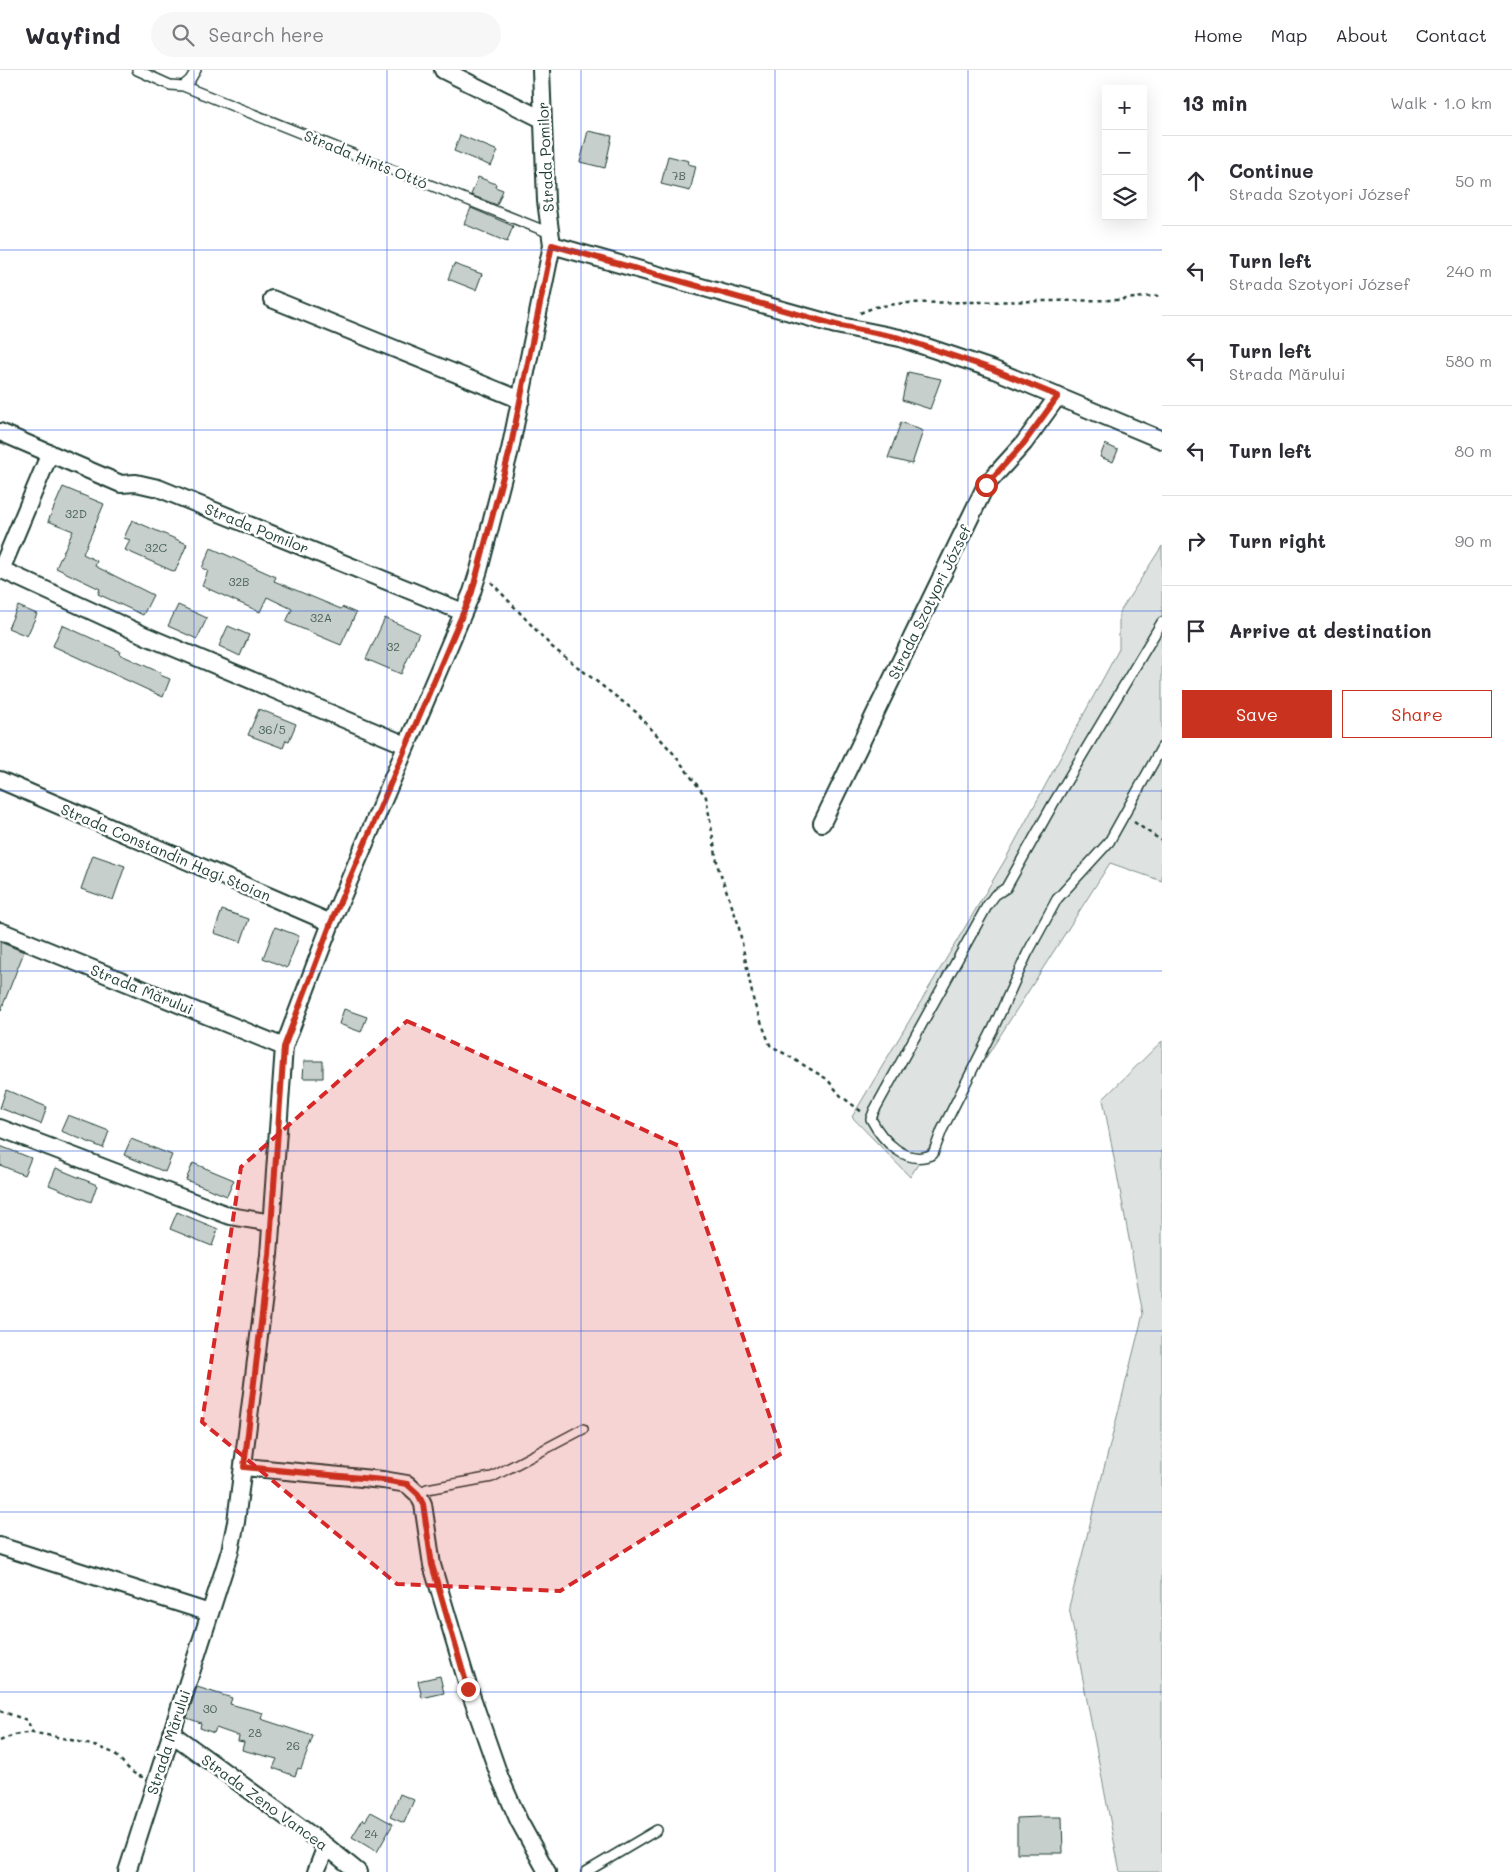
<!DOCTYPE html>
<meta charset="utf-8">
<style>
:root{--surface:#fff;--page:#f7f7f7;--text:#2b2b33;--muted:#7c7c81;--line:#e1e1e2;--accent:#c8321e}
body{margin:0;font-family:Mali,sans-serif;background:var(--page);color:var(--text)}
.controls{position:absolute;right:15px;top:15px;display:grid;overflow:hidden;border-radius:0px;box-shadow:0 5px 20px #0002}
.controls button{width:45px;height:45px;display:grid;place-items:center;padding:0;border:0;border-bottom:1px solid var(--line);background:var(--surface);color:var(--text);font:25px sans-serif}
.stop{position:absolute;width:15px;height:15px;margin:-11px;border:4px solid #c8321e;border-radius:50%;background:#fff}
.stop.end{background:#c8321e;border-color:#fff;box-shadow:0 1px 5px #0008}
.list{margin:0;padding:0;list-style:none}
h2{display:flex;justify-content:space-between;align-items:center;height:65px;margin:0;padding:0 20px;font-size:21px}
h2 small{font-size:16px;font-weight:400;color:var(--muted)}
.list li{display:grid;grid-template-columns:32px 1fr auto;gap:15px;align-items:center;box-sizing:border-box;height:90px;padding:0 20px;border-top:1px solid var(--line)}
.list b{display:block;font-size:19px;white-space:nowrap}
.list p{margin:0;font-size:16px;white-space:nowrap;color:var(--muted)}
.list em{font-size:16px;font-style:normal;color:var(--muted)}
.actions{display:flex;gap:10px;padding:15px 20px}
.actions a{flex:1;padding:11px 0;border:1px solid var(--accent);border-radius:0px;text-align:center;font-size:18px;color:var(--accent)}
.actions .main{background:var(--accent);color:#fff}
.icon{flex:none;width:28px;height:28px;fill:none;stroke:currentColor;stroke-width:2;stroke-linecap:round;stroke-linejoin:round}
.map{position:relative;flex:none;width:1162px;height:1802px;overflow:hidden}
header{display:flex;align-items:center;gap:30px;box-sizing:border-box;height:70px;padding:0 25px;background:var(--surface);border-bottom:1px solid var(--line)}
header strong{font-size:24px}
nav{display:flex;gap:28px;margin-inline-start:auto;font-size:18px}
.search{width:350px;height:45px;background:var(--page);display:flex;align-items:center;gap:12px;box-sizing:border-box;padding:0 18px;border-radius:28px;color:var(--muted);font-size:19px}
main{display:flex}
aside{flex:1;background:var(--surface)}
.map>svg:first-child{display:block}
.green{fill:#dee3e2;stroke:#7e908b}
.building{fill:#c7cfcc;stroke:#1f3d34}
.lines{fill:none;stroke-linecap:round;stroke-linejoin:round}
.service-casing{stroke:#1f3d34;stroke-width:12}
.minor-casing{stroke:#1f3d34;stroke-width:20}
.path{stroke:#1f3d34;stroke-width:2.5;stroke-dasharray:4 4;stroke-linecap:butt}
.service{stroke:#fff;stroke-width:9}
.minor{stroke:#fff;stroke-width:16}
.route{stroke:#c8321e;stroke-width:6}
.marked{fill:#d62828;fill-opacity:0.2;stroke:#d62828;stroke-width:4;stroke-dasharray:10 6;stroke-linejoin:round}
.grid{fill:none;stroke:#1d4ed8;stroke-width:1;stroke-opacity:0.55}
.labels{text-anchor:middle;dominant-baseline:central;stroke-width:5;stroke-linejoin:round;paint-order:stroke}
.number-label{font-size:12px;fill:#49625a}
.street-label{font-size:15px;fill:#1f3d34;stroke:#fff}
</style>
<header>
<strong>Wayfind</strong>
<div class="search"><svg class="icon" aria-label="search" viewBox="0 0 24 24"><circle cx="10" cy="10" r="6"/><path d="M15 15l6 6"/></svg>Search here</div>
<nav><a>Home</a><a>Map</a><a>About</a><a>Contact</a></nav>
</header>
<main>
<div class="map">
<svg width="1162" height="1802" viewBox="0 0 1162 1802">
<rect width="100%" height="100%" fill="#fff"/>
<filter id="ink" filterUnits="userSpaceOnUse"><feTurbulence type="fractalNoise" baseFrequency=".02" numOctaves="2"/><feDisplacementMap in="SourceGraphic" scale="10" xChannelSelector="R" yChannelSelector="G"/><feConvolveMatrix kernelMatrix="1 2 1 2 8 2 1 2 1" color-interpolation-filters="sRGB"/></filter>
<g filter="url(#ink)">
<path class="green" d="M 1162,476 L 1162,811 L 1110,793 L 910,1107 L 852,1047 L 1005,790 L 1119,579 L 1119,543 Z
M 1162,971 L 1162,1802 L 1120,1802 L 1069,1537 L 1143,1244 L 1103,1029 Z"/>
<path class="building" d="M 588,61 L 612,66 L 605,98 L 580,92 Z
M 460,65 L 498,81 L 491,96 L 454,81 Z
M 668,86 L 689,91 L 688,94 L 696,96 L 690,121 L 661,114 Z
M 478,107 L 496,114 L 495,117 L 503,120 L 497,135 L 471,125 Z
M 471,138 L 513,156 L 507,172 L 464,154 Z
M 454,194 L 482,204 L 476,220 L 448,209 Z
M 908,302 L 941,309 L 930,339 L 902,330 Z
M 901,352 L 923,361 L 912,394 L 888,388 Z
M 1105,374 L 1118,380 L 1113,392 L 1100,387 Z
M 63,417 L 104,434 L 83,484 L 97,491 L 95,496 L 153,525 L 143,545 L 98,524 L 100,519 L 56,498 L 73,461 L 48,451 Z
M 132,450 L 187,474 L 175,502 L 125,480 L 130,470 L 124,468 Z
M 211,478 L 276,507 L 274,511 L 341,539 L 342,537 L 356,543 L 341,575 L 286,552 L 292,539 L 267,527 L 260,542 L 202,516 L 208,501 L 202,498 Z
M 178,535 L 207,548 L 197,569 L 168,556 Z
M 18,536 L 37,544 L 27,566 L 8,558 Z
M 385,548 L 419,563 L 401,604 L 366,589 Z
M 62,555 L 120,581 L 119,584 L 161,603 L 160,605 L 170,609 L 163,627 L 53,576 Z
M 228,556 L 249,565 L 240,586 L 219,576 Z
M 259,639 L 296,654 L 289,671 L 286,670 L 283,678 L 248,665 Z
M 93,785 L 125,796 L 113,830 L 81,819 Z
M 222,840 L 249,849 L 241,872 L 214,863 Z
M 275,857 L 299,866 L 287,898 L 263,888 Z
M 0,872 L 24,882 L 1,940 L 0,940 Z
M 344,939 L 367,947 L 361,962 L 339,954 Z
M 304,991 L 323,991 L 323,1008 L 303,1008 Z
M 6,1020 L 47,1037 L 41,1054 L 0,1038 Z
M 68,1045 L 109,1061 L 103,1078 L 61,1061 Z
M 131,1069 L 172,1085 L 165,1102 L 124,1085 Z
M 0,1076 L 31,1088 L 24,1105 L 0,1095 Z
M 193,1093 L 234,1110 L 227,1126 L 186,1110 Z
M 56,1098 L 97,1115 L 91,1132 L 49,1115 Z
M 177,1142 L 218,1159 L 212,1176 L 170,1159 Z
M 440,1606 L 444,1623 L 422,1628 L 418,1611 Z
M 197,1617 L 232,1628 L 230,1634 L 263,1643 L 261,1649 L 313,1666 L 301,1699 L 298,1698 L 295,1706 L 273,1698 L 277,1689 L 242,1680 L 244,1672 L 238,1671 L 239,1666 L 216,1658 L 214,1663 L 200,1658 L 201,1653 L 187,1648 Z
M 400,1724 L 414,1730 L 404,1753 L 390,1747 Z
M 371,1742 L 393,1754 L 377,1782 L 352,1767 L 363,1749 L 365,1751 Z
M 1039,1747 L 1062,1747 L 1063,1783 L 1017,1783 L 1017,1748 Z"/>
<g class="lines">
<defs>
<path id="service" d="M 137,0 L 170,15 L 183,16 L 550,163
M 183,16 L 190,10 L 196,0
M 1162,552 L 1053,734 L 1015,802 L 1006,818 L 995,825 L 987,836 L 874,1041 L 871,1049 C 882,1070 906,1097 933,1084 L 942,1060 L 993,959 L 1027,884 L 1057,829 L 1109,772 L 1162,677
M 418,1424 L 427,1419 L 492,1407 L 583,1359
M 586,1802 L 657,1760"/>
<path id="minor" d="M 443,0 L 542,49
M 552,175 L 836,255 L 900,268 L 992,299 L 1162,370
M 272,229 L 521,330
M 0,362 L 121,414 L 136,413 L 158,418 L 463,542
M 0,499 L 146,566 L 406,675
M 1,500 L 50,383
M 0,710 L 331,853
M 822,753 L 986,415 L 1024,373 L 1058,326
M 0,861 L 284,977
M 0,1058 L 230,1146 L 272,1153
M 244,1397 L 383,1410 L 407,1414 L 418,1424 L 423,1434 L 432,1495 L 469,1619 L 500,1708 L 519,1751 L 547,1802
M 0,1476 L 210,1543
M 171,1663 L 326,1776 L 358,1802
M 127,1802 L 230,1481 L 236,1452 L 269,1185 L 284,977 L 331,853 L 472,522 L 479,500 L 510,380 L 552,175 L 546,131 L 541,0
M 316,1802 L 326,1776"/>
</defs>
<use href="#service" class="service-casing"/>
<use href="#minor" class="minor-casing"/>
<path class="path" d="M 860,243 L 875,237 L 904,233 L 1117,230 L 1162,225
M 491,512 L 552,577 L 636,642 L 674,684 L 706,727 L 718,797 L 738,853 L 754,933 L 770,975 L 827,1009 L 841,1026 L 862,1042
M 1134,752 L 1162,771
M 0,1641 L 27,1650 L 33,1663
M 0,1671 C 10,1666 21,1662 33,1663 C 47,1664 102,1676 113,1683 C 123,1690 130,1705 143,1707"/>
<use href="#service" class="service"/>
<use href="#minor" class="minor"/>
</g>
</g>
<g class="lines" filter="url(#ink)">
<path class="route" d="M 468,1619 L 432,1495 L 423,1434 L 418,1424 L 407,1414 L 383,1410 L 244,1397 L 269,1185 L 284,977 L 331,853 L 472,522 L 510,380 L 552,175 L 836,255 L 900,268 L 992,299 L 1058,326 L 1024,373 L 986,415"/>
</g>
<path class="marked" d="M 407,951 L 679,1076 L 782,1383 L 560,1521 L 397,1514 L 202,1352 L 241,1097 Z"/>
<path class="grid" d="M 194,0 L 194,1802M 387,0 L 387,1802M 581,0 L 581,1802M 775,0 L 775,1802M 968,0 L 968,1802M 0,180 L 1162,180M 0,360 L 1162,360M 0,541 L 1162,541M 0,721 L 1162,721M 0,901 L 1162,901M 0,1081 L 1162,1081M 0,1261 L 1162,1261M 0,1442 L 1162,1442M 0,1622 L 1162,1622"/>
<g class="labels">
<g class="number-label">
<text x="679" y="105">7B</text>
<text x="76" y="443">32D</text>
<text x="156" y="477">32C</text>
<text x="239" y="511">32B</text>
<text x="321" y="547">32A</text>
<text x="393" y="576">32</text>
<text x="272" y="659">36/5</text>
<text x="210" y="1638">30</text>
<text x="255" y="1662">28</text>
<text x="293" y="1675">26</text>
<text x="371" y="1763">24</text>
</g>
<g class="street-label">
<text transform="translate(545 87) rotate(-93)">Strada Pomilor</text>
<text transform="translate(366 89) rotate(22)">Strada Hints Ottó</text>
<text transform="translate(257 458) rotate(22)">Strada Pomilor</text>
<text transform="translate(929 532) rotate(-64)">Strada Szotyori József</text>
<text transform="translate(166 782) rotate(23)">Strada Constandin Hagi Stoian</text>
<text transform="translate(142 919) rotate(22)">Strada Mărului</text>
<text transform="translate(168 1672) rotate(-72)">Strada Mărului</text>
<text transform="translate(265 1732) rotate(36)">Strada Zeno Vancea</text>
</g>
</g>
</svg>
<div class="controls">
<button>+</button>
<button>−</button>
<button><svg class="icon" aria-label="layers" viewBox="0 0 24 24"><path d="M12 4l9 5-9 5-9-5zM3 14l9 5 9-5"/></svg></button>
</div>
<div class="stop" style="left:986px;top:415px"></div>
<div class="stop end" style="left:468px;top:1619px"></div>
</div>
<aside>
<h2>13 min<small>Walk · 1.0 km</small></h2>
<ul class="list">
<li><svg class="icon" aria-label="ahead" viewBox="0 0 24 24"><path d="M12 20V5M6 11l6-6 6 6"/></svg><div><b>Continue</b><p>Strada Szotyori József</p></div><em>50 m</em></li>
<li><svg class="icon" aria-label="left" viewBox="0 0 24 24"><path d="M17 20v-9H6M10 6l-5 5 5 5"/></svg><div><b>Turn left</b><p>Strada Szotyori József</p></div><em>240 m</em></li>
<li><svg class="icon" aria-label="left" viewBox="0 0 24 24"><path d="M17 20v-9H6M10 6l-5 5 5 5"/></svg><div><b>Turn left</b><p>Strada Mărului</p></div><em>580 m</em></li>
<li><svg class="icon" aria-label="left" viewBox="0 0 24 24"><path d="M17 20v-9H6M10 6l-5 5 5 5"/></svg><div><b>Turn left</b></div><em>80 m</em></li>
<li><svg class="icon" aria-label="right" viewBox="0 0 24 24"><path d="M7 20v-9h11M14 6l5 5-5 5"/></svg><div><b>Turn right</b></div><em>90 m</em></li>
<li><svg class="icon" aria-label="arrive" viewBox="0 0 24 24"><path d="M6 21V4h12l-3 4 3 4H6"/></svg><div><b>Arrive at destination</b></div></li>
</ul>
<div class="actions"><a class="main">Save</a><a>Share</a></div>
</aside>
</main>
